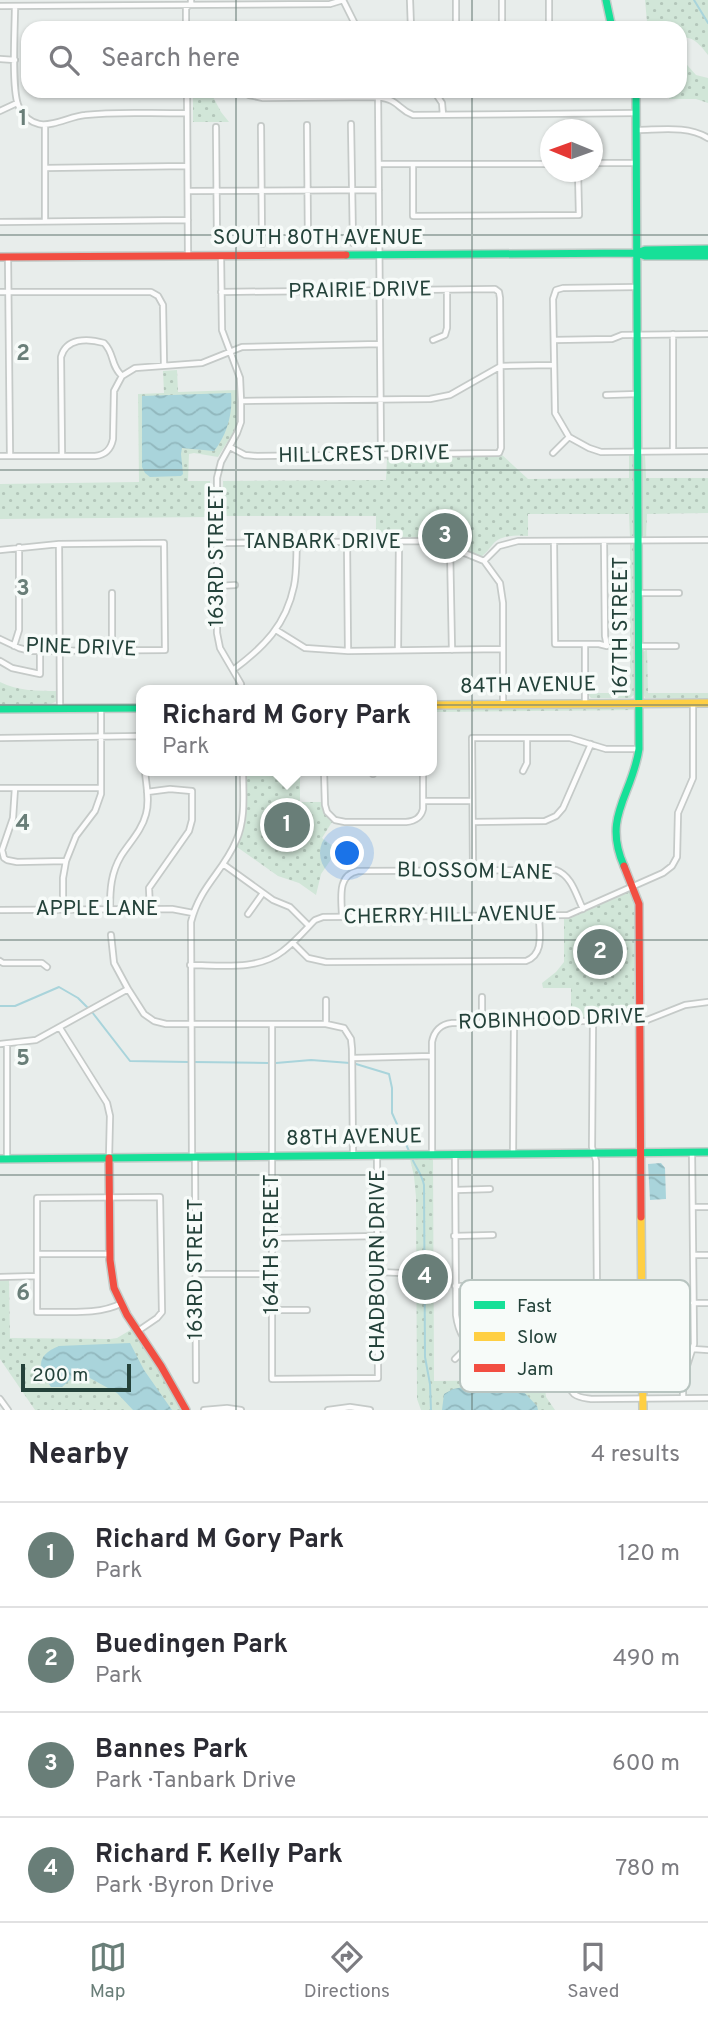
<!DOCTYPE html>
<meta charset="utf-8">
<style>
:root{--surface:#fff;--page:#f7f7f7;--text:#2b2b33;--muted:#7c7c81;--line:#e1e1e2;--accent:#697e78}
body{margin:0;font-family:Overpass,sans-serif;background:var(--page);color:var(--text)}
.compass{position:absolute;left:540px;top:119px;width:63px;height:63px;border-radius:50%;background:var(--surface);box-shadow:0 2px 5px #0004;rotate:271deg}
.scale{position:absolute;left:21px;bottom:18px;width:110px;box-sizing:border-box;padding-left:7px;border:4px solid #24423a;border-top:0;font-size:19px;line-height:24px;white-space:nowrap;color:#24423a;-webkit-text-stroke:5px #f7fbf9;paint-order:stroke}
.you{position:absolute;left:348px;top:854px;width:24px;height:24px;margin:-18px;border:5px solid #fff;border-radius:50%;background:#1a73e8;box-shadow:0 0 0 10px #1a73e833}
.badge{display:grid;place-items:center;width:46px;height:46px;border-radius:50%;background:var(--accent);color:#fff;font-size:23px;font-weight:700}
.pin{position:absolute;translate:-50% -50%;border:4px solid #fff;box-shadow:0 2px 7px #0006}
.popup{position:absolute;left:136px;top:685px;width:301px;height:91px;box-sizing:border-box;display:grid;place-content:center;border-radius:14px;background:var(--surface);filter:drop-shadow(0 2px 5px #0005);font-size:23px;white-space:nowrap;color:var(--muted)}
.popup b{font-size:26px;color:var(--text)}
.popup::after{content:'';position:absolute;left:50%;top:100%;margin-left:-14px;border:14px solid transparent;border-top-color:var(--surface)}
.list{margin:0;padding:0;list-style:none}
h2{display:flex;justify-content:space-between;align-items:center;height:91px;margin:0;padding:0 28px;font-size:30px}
h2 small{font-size:23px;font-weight:400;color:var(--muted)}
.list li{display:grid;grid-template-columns:46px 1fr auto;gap:21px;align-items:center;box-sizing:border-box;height:105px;padding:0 28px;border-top:2px solid var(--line)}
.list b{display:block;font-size:26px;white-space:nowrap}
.list p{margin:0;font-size:23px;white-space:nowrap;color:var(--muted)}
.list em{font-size:23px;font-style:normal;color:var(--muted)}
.icon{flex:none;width:38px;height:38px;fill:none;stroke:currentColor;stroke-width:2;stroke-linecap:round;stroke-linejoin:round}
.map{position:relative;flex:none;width:708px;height:1410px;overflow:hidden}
.search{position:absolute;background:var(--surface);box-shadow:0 2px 5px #0004;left:21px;right:21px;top:21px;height:77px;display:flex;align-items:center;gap:18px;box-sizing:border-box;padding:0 24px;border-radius:21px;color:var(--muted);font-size:26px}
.sheet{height:511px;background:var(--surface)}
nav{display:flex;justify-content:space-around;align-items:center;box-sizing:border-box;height:98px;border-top:2px solid var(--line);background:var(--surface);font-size:19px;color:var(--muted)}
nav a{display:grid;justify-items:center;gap:4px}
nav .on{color:var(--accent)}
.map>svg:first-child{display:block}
.grass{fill:url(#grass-dots)}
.garden{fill:#d1e6d8}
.water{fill:url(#water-waves)}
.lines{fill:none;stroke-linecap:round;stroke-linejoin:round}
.stream{stroke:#a9d4db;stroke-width:2}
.street-casing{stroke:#c5cac8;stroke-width:8}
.fast-casing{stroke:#c3cbc8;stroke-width:10}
.slow-casing{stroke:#c3cbc8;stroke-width:10}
.jam-casing{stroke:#c3cbc8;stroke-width:10}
.street{stroke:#fcfcfc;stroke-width:4.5}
.fast{stroke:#16e098;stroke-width:7}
.slow{stroke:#ffcf43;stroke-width:7}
.jam{stroke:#f24e42;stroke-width:7}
.grid{fill:none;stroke:#697e78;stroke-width:2;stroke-opacity:0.55}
.labels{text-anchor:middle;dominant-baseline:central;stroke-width:7;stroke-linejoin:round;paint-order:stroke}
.street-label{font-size:21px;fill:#24423a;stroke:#f7fbf9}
.key{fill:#f7fbf9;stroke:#b8c4c0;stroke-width:2}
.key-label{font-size:19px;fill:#24423a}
.grid-label{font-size:23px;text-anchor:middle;font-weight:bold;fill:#697e78;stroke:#f7fbf9;stroke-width:7;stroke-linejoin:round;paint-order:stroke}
</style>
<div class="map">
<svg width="708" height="1410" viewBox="0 0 708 1410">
<defs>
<pattern id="grass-dots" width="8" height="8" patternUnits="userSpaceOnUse" patternTransform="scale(1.75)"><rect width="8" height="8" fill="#d1e6d8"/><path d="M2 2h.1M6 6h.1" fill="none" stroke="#b3c6ba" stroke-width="1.8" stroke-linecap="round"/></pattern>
<pattern id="water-waves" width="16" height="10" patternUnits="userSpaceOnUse" patternTransform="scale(1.75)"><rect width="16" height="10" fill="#a9d4db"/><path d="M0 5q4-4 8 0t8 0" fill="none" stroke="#91b7bd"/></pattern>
</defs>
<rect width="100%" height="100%" fill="#e8edeb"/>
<path class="grass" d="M 645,0 L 708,0 L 708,55 C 700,45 693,35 680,38 L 680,28 L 651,28 L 647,22 Z
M 680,57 L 696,75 L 708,78 L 708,103 L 696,99 L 669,99 L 669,91 L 680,91 Z
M 193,91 L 210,91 L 221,112 L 229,122 L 193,122 Z
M 177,370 L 178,392 L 237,390 L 236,428 L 218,457 L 194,453 L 189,454 L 188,481 L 210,481 L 210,517 L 0,519 L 0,484 L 139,482 L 138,394 L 164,393 L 163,371 Z
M 501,454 L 528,479 L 629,478 L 629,454 L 633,454 L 634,535 L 630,538 L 629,514 L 528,514 L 528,536 C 516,535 501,535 493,544 C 489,549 486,553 481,557 L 441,543 L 376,540 L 376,516 L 224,516 L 223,481 L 386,480 L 387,457 L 495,456 Z
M 643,454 L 645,454 L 646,478 L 708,478 L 708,513 L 647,514 L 646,538 L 644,537 L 641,532 Z
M 630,543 L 633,545 L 635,549 L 635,694 L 630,698 L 591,698 L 587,693 L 630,693 Z
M 647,649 L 648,693 L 708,693 L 708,698 L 645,698 L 642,691 L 642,653 Z
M 0,682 C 18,691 38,691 57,691 L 57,701 L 51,704 L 0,704 Z
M 630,706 L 635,710 L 432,712 L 432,708 Z
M 246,771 L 300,771 L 300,802 L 321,802 L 324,813 L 332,822 L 322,838 L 334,847 L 330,861 L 321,874 L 316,895 L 299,883 L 278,876 L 237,847 L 246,821 Z
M 630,891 L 634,894 L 635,903 L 634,1016 L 571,1019 L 571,988 L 543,988 L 542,983 L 556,972 L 564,962 L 564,919 Z
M 433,1158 L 434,1381 L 544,1380 L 546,1397 L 555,1410 L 421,1410 L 417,1399 L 416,1197 L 414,1176 L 410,1159 Z
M 0,1279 L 9,1279 L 10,1338 L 110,1339 L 117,1338 L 132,1329 L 172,1390 L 182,1410 L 35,1410 L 0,1359 Z"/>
<path class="garden" d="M 607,944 L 617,944 L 618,965 L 615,968 L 591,969 C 592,959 597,948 607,944 Z"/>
<path class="water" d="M 231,393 C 233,413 227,435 214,451 L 182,448 L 181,454 L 183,474 L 181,476 L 150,477 L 145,473 L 142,467 L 142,396 Z
M 661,1163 L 665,1168 L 666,1199 L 650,1200 L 648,1164 Z
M 130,1343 L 144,1370 L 172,1410 L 133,1410 L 117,1393 L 79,1372 L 62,1387 L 51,1387 C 38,1368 35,1356 59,1346 Z
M 469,1386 L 521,1389 L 537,1406 L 538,1410 L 442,1410 L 444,1394 L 453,1389 Z"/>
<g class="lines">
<path class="stream" d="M 694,0 L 708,23
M 0,1006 L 15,1006 L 59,987 L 78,998 L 87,1007
M 92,1012 L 130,1061 L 188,1062
M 194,1062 L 268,1063
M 276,1063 L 311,1060 L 350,1063
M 356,1064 L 389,1074 L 392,1088 L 392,1113 L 409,1151
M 411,1156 C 415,1167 422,1174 424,1185 L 425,1357 L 430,1384 L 431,1410"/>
<defs>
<path id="street" d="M 410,0 L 411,28
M 456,0 L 456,26
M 502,0 L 502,28
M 549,0 L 549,28
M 0,6 L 330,4 L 343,0 L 357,28
M 15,6 C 15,27 11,92 19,107 C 23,115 30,122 39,124 C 53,127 71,116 85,115 C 119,111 154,114 187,113
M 186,28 L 186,8 L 191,4 L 191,0
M 443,28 L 456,26 L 461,28
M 0,59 L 15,60
M 187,91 L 188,255
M 242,91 L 249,95 L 263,98 L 378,97 C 400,100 397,109 413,115 L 636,113
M 378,91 L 381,454
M 434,91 L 442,103 L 443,115
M 0,111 L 17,103
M 351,124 L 353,243
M 45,125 L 45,221
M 307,125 L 308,243
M 261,126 L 262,244
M 216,127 L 217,241
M 636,130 C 660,130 687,125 708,138
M 592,163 L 636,163
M 379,164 L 550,164
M 413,165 L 413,216 L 579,215 L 578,172
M 45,168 L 187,166
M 188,191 L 379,190
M 0,222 L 188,220
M 221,256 L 222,330 L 240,378 L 241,401 L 241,422 L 237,433 L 221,462 L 217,478 L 217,633 L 220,648 L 241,684 L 241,690
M 8,257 L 10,456
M 637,287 L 563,288 L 556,290 L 553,299 L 555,413 L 569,437 L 589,448 L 601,452 L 708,451
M 0,292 L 151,292 L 158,296 L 163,305 L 164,365
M 221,292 L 495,289 L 499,292 L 500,298 L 501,448 L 499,453 L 257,456 L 245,455 L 230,447
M 673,334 L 673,451
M 433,340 L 445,335 L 447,328 L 447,290
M 554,340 L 612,339 L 622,335 L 708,334
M 606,395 L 638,394
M 241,401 L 430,399 L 450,395 L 501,366 L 553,365
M 553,453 L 569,437
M 0,456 L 95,456 C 106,455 111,449 113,439 L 114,391 L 122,376 L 135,368 L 202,363 L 242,347 L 380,344
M 62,456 L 61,357 C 66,338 87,338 104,343 C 115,354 110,365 122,376
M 554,541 L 555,644 L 599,644 L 607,646 L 605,636 L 604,541
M 347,542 L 348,651
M 217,543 L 428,541 L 450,547 L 484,561 L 500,583 L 503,603 L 503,704
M 59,544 L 60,708
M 450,547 L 452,650
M 0,550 L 59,544 L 164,543 L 165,650 L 31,651 L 19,648 L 0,639
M 484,561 L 499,546 L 518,541 L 708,540
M 217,586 L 235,585
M 639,593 L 679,593
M 276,630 L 305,648 L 348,651 L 503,649
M 585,644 L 585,703
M 14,646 L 19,630 L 19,547
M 639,646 L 676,646
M 112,650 L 112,593
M 398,650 L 399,541
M 0,661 L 12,668 L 40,674 L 40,651
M 233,670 C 264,647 286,625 294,586 C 297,572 296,556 297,542
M 0,738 L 142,736 L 142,747
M 324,771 L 325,805 L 327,812 L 335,820 L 345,822 L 406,822 C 415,821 421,818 423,809 L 423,771
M 523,771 L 527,763 L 527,738
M 373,774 L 373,771
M 0,788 L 101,788
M 15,788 L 13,818 L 2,850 L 4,858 L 7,860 L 17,862 L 66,861
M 147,792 L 170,789 L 192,791 L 192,820 L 189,831 L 149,888 L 150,909
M 423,801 L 472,801
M 473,822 L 545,821 L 556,816 L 563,808 L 591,744
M 223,864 L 273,900 L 290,907 L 309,926
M 473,870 L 472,738 L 570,738 L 606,749 L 639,749
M 63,909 L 63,878 L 66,861 L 76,836 L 95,811 L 101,794 L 101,708
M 110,909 C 110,889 111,873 121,856 C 130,842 142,830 146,814 C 150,800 146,785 145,771
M 0,910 L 172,909 L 193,913
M 248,914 L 263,893
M 342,917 C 342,900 336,875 358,871 L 556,870 C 572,876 576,895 583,909
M 111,935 L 114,963 L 128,989 L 144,1014 L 154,1021 L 166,1024 L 326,1024 L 344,1028 L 351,1039 L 352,1049 L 353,1155
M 293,943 L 308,958 L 326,962 L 526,961 C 545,954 539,932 539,916
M 0,961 L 3,963 L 42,963 L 47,967
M 190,965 C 220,965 258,971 283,951 C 295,942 305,930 315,920 L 323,917 L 568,915 L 663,873 L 672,866 L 677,857 L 678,813 L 693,778 L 693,703
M 593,1021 L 592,1147 L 596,1161 L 597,1295 C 604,1310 627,1305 641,1305
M 482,1022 L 482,997
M 326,1024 L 326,1000
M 272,1025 L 272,1379 L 378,1378 L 377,1155
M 60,1028 L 107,1103 L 110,1116 L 109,1158
M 0,1044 L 36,1040 L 128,989
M 7,1044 L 7,1159
M 353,1058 L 432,1056
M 432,1154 L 432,1042 C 434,1031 441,1024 452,1023 L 647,1020 L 685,1005 L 708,1002
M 513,1154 L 514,1022
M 455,1155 L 456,1315 C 461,1355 490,1356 523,1357 C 538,1357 552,1357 567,1357
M 192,1157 L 191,922 C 200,886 223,872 236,841 C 246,819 243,794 243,771
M 195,1157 L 196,1380
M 456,1190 L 490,1189
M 693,1207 L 708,1207
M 454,1236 L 493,1235
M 272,1238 L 378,1236
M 37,1254 L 109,1254
M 693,1255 L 708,1255
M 379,1272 L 401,1273
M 196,1274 L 272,1274
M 0,1277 L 37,1276
M 455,1286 L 492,1286
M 122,1303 C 98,1316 64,1311 37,1312 L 37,1198 L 160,1197 L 162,1312 L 157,1318 L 138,1331
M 693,1303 L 708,1303
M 272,1310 L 307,1310
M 568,1332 C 568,1347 562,1384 574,1394 C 579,1398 585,1398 591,1399 L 708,1398
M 693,1349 L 708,1350
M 617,1354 L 642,1353
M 516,1357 L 516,1333
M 455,1359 L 469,1345
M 683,1398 L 683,1378 L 694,1344 L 692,1152
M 0,1399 L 8,1410
M 204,1410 L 227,1408 L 241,1410
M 328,1410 L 350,1407 L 370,1410"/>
<path id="fast" d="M 606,0 L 612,28
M 637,253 L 645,250 L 708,249
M 346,255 L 637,253 L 645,256 L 708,256
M 0,709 L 142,708
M 624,866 C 602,816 632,796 639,749 L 636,91
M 0,1159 L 708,1152"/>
<path id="slow" d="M 432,705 L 708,703
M 641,1217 L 643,1410"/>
<path id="jam" d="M 0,257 L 346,255
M 624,866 L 639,904 L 641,1217
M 109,1158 L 110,1260 L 114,1288 L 127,1315 L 161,1366 L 186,1410"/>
</defs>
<use href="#street" class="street-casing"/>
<use href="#fast" class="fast-casing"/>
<use href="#slow" class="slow-casing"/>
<use href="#jam" class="jam-casing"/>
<use href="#street" class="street"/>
<use href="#fast" class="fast"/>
<use href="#slow" class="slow"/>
<use href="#jam" class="jam"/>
</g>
<path class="grid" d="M 236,0 L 236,28M 472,0 L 472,28M 236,91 L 236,1410M 472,91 L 472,1410M 0,235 L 708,235M 0,470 L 708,470M 0,705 L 708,705M 0,940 L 708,940M 0,1175 L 708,1175"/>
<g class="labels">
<g class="street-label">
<text x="318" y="238">SOUTH 80TH AVENUE</text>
<text transform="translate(360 291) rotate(-1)">PRAIRIE DRIVE</text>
<text transform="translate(364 455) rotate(-1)">HILLCREST DRIVE</text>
<text x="322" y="542">TANBARK DRIVE</text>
<text transform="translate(217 556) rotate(-90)">163RD STREET</text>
<text transform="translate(621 626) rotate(-90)">167TH STREET</text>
<text transform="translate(81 648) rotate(2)">PINE DRIVE</text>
<text transform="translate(528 686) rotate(-1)">84TH AVENUE</text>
<text transform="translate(475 872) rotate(1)">BLOSSOM LANE</text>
<text x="97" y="909">APPLE LANE</text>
<text transform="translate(450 916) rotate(-1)">CHERRY HILL AVENUE</text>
<text transform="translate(552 1020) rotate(-2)">ROBINHOOD DRIVE</text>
<text transform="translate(354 1138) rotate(-1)">88TH AVENUE</text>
<text transform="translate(272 1244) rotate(-90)">164TH STREET</text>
<text transform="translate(378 1266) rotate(-90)">CHADBOURN DRIVE</text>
<text transform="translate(196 1269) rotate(-90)">163RD STREET</text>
</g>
</g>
<rect x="460" y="1280" width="230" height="112" rx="10" class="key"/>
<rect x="474" y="1301" width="31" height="8" fill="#16e098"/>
<rect x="474" y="1332" width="31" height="9" fill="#ffcf43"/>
<rect x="474" y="1364" width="31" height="8" fill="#f24e42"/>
<g class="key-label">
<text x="517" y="1312">Fast</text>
<text x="517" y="1343">Slow</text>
<text x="517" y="1375">Jam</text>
</g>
<g class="grid-label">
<text x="23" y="125">1</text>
<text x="23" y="360">2</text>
<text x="23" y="595">3</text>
<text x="23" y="830">4</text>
<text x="23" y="1065">5</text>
<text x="23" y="1300">6</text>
</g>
</svg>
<svg class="compass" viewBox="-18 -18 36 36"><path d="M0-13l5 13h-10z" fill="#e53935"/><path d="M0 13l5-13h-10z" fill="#7c7c81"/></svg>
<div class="scale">200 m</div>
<div class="you"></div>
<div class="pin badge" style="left:287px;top:825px">1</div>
<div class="popup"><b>Richard M Gory Park</b>Park</div>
<div class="pin badge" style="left:600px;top:952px">2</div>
<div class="pin badge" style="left:445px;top:536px">3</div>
<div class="pin badge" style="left:425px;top:1277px">4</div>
<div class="search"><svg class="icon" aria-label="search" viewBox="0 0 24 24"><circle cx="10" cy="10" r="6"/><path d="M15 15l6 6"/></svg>Search here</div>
</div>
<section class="sheet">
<h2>Nearby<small>4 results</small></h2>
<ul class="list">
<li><span class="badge">1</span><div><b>Richard M Gory Park</b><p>Park</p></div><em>120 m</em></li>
<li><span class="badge">2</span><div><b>Buedingen Park</b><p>Park</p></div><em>490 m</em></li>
<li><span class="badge">3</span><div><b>Bannes Park</b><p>Park · Tanbark Drive</p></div><em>600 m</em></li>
<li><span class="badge">4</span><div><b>Richard F. Kelly Park</b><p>Park · Byron Drive</p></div><em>780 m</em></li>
</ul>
</section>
<nav>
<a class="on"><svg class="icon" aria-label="map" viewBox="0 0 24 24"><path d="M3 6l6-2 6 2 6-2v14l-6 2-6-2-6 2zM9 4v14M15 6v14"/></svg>Map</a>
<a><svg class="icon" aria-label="directions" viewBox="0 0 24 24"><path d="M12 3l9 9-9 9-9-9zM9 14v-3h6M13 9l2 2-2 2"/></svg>Directions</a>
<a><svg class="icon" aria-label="saved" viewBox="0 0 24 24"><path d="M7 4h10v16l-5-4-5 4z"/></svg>Saved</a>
</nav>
